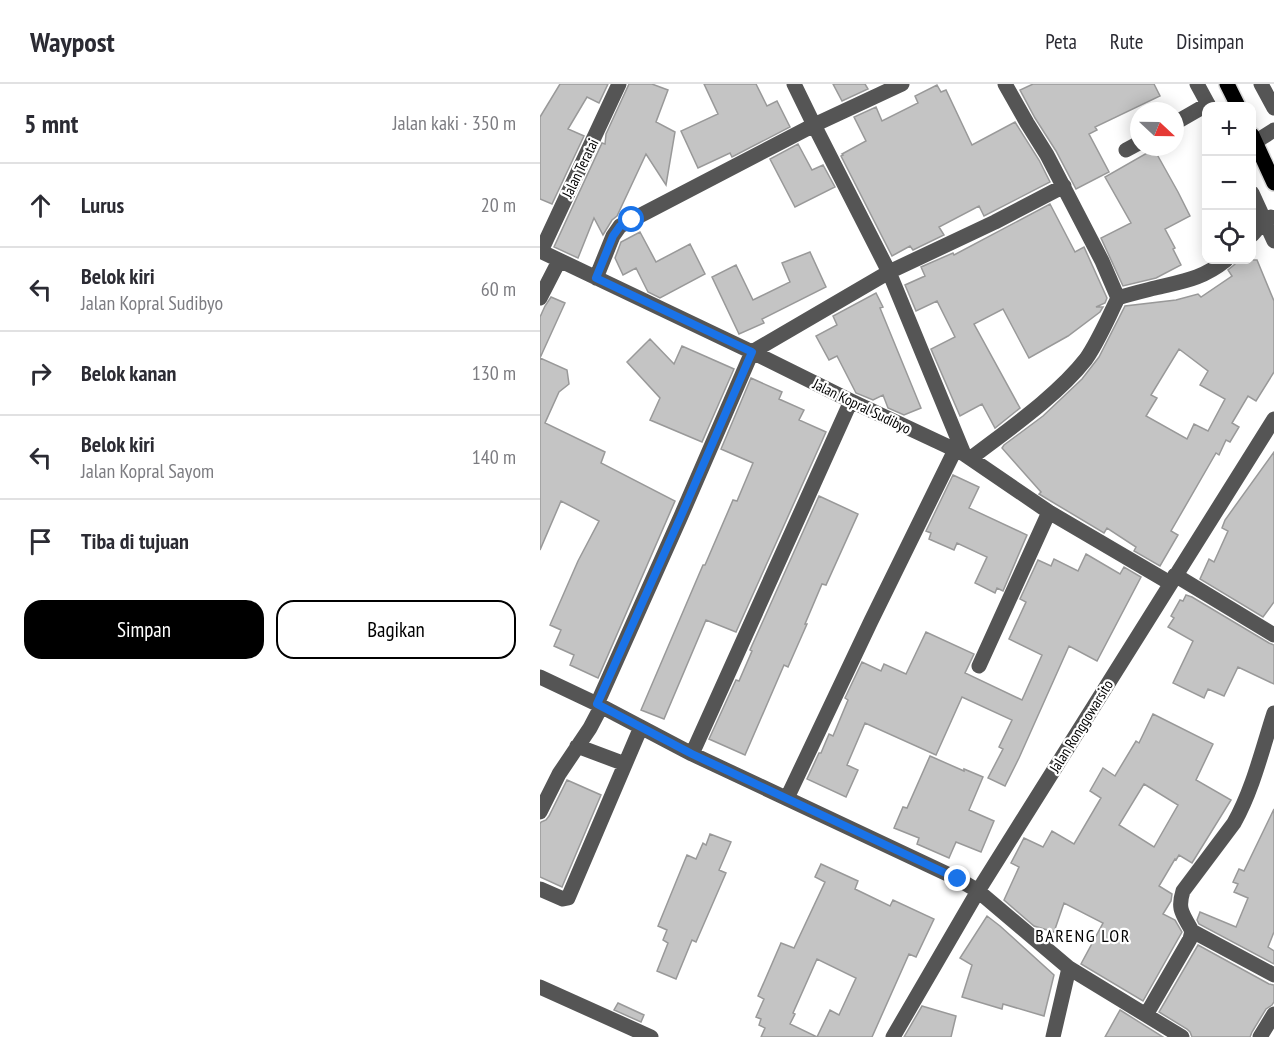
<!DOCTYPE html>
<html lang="id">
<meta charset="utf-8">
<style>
:root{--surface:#fff;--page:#f7f7f7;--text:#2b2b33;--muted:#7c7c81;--line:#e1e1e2;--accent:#000}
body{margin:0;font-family:"PT Sans Narrow",sans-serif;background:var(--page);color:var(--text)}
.controls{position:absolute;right:18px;top:18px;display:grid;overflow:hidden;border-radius:12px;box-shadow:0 3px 15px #0003}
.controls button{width:54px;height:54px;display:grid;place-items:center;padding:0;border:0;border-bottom:2px solid var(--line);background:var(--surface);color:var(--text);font:30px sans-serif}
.compass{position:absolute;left:590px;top:18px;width:54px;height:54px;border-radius:50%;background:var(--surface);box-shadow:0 3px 15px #0003;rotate:112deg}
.stop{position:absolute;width:18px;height:18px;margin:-14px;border:4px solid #1a73e8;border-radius:50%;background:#fff}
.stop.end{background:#1a73e8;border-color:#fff;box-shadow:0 2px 6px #0008}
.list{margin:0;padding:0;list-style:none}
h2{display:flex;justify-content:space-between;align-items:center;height:78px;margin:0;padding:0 24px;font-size:26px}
h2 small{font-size:20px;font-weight:400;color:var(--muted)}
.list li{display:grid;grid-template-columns:39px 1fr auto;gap:18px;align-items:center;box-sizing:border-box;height:84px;padding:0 24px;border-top:2px solid var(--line)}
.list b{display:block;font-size:22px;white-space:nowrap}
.list p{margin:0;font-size:20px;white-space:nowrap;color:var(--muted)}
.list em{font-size:20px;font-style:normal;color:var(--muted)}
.actions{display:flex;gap:12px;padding:18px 24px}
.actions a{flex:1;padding:14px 0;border:2px solid var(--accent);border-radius:18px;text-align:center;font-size:21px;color:var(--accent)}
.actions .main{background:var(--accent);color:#fff}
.icon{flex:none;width:33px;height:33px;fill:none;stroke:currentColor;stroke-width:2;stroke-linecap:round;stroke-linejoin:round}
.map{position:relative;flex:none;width:734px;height:953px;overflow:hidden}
header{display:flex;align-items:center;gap:36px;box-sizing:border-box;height:84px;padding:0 30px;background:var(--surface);border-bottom:2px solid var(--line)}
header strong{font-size:28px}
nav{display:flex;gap:33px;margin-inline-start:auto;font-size:21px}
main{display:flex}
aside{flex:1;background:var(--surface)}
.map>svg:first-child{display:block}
.building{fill:#c4c4c4;stroke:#999;stroke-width:1.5;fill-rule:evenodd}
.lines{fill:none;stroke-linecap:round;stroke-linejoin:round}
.major-casing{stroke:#dbdbdb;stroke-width:18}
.minor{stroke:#555;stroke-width:15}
.major{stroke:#000;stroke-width:15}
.route{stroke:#1a73e8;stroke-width:8}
.labels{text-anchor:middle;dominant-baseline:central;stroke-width:4.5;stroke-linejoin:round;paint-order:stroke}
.street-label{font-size:15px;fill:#000;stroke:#fff}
.quarter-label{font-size:18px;letter-spacing:1.5px;fill:#000;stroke:#fff}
</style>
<header>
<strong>Waypost</strong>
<nav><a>Peta</a><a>Rute</a><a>Disimpan</a></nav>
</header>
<main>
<aside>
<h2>5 mnt<small>Jalan kaki · 350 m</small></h2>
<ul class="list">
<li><svg class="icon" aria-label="ahead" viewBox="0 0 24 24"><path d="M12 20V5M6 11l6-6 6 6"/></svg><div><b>Lurus</b></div><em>20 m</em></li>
<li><svg class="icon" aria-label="left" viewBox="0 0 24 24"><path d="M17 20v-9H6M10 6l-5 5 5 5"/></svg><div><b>Belok kiri</b><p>Jalan Kopral Sudibyo</p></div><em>60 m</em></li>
<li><svg class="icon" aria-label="right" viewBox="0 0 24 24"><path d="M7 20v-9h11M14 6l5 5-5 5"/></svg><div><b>Belok kanan</b></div><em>130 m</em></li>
<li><svg class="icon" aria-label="left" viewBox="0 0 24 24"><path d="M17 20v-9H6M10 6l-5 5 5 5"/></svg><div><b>Belok kiri</b><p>Jalan Kopral Sayom</p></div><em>140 m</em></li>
<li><svg class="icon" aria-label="arrive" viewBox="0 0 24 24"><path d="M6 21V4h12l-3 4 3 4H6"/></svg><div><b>Tiba di tujuan</b></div></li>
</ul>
<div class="actions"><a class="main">Simpan</a><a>Bagikan</a></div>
</aside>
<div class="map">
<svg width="734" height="953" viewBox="0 0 734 953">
<rect width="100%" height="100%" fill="#fff"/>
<path class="building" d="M 20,0 L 68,0 L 59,19 L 47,13 L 28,45 L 44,52 L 12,120 L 0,115 L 0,33 Z
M 89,0 L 112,0 L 128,6 L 116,38 L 135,48 L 126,101 L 106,70 L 77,132 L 72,136 L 63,151 L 54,134 L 38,174 L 14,163 L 62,59 L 65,60 L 66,50 Z
M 164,0 L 216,0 L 227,22 L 237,17 L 250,43 L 192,73 L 190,69 L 158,84 L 141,47 L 178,30 Z
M 293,0 L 325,0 L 328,5 L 302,17 Z
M 493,0 L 614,0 L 620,12 L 555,43 L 557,46 L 549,50 L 569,88 L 536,105 L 516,67 L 495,34 L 480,6 Z
M 397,1 L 401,8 L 406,6 L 432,61 L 475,38 L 499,76 L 510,98 L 444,132 L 439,122 L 399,143 L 404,151 L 373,166 L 370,162 L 352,172 L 301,72 L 303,71 L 302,70 L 326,57 L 314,33 L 336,23 L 342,37 L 378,19 L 375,12 Z
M 258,60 L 272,86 L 283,81 L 295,103 L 255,123 L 230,75 Z
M 614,65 L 638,108 L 650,132 L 625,145 L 635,164 L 633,165 L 641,181 L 616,194 L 583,202 L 561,154 L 591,139 L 565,93 Z
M 510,120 L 535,168 L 544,163 L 567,214 L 565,219 L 556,223 L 563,223 L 560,228 L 528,252 L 489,274 L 463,225 L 434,240 L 480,324 L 455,344 L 442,320 L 420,332 L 391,265 L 415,253 L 397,217 L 376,227 L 365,201 L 385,192 L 381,183 L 413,169 L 414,171 Z
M 100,148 L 116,178 L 150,160 L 165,190 L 120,214 L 108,208 L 96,184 L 83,191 L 75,174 L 81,158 Z
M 270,168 L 286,203 L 222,235 L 224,239 L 199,250 L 172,193 L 196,181 L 213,216 L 250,198 L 242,179 Z
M 696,176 L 717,176 L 734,217 L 734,288 L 716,317 L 708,312 L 692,339 L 699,343 L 690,358 L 686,356 L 679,371 L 676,369 L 631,447 L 638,451 L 620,482 L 594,467 L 596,463 L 567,444 L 564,449 L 499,410 L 501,408 L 462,364 L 464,361 L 503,332 L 542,295 L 559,273 L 585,222 L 636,216 L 658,210 L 661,213 L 692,192 L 688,186 L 695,180 ZM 639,265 L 668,287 L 660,301 L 685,315 L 668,347 L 654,340 L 647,355 L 606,332 L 617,314 L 611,311 Z
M 336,209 L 343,223 L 340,224 L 381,324 L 364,331 L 348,324 L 343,311 L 333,316 L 316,309 L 297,272 L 289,276 L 276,252 L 297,241 L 293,232 Z
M 11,213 L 25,219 L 0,274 L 0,233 L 5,222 Z
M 110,255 L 134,280 L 142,262 L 194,285 L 162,358 L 110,336 L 120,314 L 87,278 Z
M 0,274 L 27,286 L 29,300 L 19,308 L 5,339 L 65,368 L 61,379 L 135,417 L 58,594 L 30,581 L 34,571 L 14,562 L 21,546 L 10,541 L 38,477 L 59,437 L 21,417 L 0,466 Z
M 211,294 L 242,308 L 239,315 L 264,326 L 259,336 L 286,348 L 196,548 L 166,536 L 124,635 L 101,626 L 163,481 L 165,481 L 193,416 L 197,417 L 213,379 L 181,365 Z
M 734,368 L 734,518 L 723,533 L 660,495 L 669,475 L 674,478 L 688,447 L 682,444 L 685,436 Z
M 413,391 L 439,403 L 429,424 L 487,451 L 463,507 L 457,504 L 455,509 L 435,499 L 447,473 L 417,459 L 414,466 L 389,455 L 391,449 L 386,447 Z
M 279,412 L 318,430 L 286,501 L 282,500 L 265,540 L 267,540 L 248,583 L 244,581 L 205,671 L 169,655 L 196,596 L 199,597 L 212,567 L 210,566 Z
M 546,470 L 580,490 L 584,483 L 601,493 L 557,577 L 529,562 L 479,674 L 465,702 L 448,694 L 463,665 L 459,663 L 472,636 L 422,613 L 396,671 L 325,639 L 307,681 L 318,686 L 306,713 L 267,695 L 279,669 L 281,669 L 289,650 L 293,652 L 308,616 L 305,614 L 322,578 L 341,587 L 344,580 L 366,590 L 386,548 L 434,570 L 425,589 L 482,616 L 502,571 L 469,555 L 486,518 L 480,515 L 498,476 L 511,482 L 514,475 L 538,487 Z
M 646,511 L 652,513 L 729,559 L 734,561 L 734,600 L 698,583 L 684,612 L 668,605 L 664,614 L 633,599 L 653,557 L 628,543 L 634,534 L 631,532 L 640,516 L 643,517 Z
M 613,630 L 673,660 L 656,696 L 691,716 L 652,779 L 639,771 L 636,776 L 635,775 L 619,802 L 632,810 L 631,817 L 623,830 L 635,836 L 642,848 L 603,917 L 541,880 L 563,839 L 524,819 L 514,848 L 494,842 L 464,816 L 479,783 L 471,779 L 484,754 L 503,763 L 512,747 L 534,760 L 561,714 L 550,707 L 563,684 L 575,692 L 596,657 L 599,659 ZM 604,700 L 638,721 L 614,763 L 579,741 Z
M 390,672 L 424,687 L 424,685 L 443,693 L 429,726 L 454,737 L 441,768 L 416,758 L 409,774 L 377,760 L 379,754 L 354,744 L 363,723 L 367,724 Z
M 27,696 L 61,711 L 22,803 L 0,793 L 0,740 L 1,738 L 6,736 L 9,732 Z
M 734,725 L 734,848 L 728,863 L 734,867 L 734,880 L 659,840 L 657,836 L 660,828 L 696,843 L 708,814 L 694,808 L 698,800 L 693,798 L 699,785 L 704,787 Z
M 170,750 L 191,758 L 179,786 L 186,789 L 156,858 L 152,856 L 136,895 L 117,887 L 128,859 L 123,856 L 127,846 L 118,842 L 147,771 L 156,775 L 163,759 L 166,761 Z
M 281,780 L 318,797 L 315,805 L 350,822 L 353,816 L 394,835 L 376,873 L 369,870 L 332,953 L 277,953 L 290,926 L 299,931 L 316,894 L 277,875 L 253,929 L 255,930 L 250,940 L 277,953 L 221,953 L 225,944 L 219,941 L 221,935 L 216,933 L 224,915 L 218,912 L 241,859 L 254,864 L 285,798 L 275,793 Z
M 447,832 L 460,842 L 514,891 L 504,932 L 463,920 L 462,925 L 422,913 L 432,881 L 420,874 Z
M 658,861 L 729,900 L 734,901 L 734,918 L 732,921 L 726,925 L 712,948 L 710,953 L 652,953 L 650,948 L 647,945 L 619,928 Z
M 78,919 L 104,931 L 101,938 L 74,926 Z
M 382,922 L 416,932 L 411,953 L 364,953 Z
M 580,926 L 623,953 L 565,953 Z"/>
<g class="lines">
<defs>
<path id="major" d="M 687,0 L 698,22
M 712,51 L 734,99"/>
</defs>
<use href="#major" class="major-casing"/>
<path class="minor" d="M 254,0 L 274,41 L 362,0
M 657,0 L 669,22
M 721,0 L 734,24
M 635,39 L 668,20
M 715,58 L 734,46
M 586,66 L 599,59
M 712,109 L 734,157
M 712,151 L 725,136 L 731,133
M 0,167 L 212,268 L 311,317 L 424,370 L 509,428 L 630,499
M 1,167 L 79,0
M 56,194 L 73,152 L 80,142 L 274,41 L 349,188 L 424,370
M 0,214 L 19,177
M 578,214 C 590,210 603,207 615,204 C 644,197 662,195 686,176
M 431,374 C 469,345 517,312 546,275 C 559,256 568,234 578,214 L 562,177 L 507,71 L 487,39 L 465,0
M 635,491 L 734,551
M 439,582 L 509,428
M 0,593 L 57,620 L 152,670 L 418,795 L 438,807 L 529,884 L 642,953
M 57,620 L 141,432 L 212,268 L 349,188 L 455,138 L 524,102
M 37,662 L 85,680
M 152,670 L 311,317
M 247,714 L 331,537 L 415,366
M 0,728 L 19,690 L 50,644 L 61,623
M 0,805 L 23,815 L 28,814 L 101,643
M 652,847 L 734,891
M 0,903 L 111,953
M 606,931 L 650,855 L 652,847 C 643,830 637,826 643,807 L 694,739 C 713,705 722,666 734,629
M 353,953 L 438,807 L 734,335
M 513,953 L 529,884
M 720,953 L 734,930"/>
<use href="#major" class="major"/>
</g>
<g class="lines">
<path class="route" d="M 92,136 L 80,142 L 73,152 L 56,194 L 212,268 L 141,432 L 57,620 L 152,670 L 418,795"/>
</g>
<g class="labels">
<g class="street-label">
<text transform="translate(40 84) rotate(-64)">Jalan Teratai</text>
<text transform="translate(322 322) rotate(26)">Jalan Kopral Sudibyo</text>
<text transform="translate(541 642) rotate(-58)">Jalan Ronggowarsito</text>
</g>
<g class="quarter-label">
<text x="543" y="851">BARENG LOR</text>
</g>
</g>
</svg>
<div class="controls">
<button>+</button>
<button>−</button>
<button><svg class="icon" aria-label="locate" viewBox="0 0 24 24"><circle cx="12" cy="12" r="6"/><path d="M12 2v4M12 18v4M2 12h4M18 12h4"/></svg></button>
</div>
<svg class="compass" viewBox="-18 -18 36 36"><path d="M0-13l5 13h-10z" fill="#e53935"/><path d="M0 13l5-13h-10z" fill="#7c7c81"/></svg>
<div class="stop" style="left:92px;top:136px"></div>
<div class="stop end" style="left:418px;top:795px"></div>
</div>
</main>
